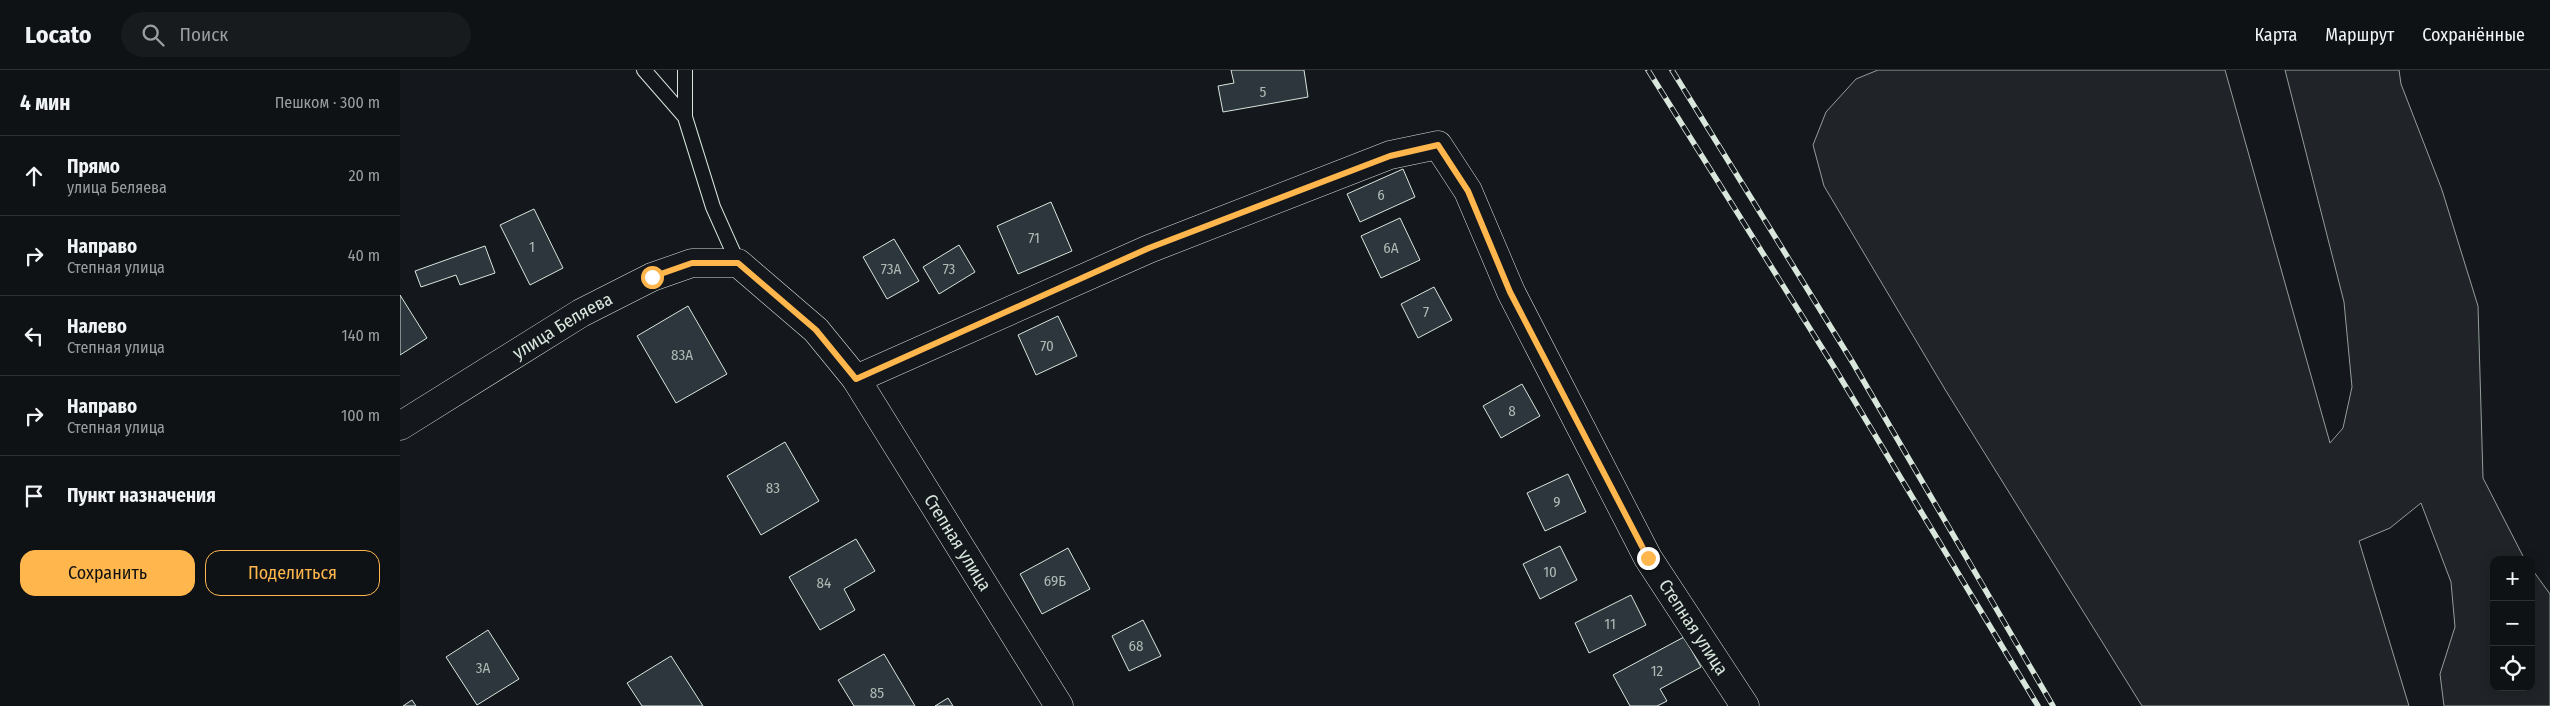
<!DOCTYPE html>
<html lang="ru">
<meta charset="utf-8">
<style>
:root{--surface:#0f1215;--page:#181b1e;--text:#f1f3f6;--muted:#9b9ea0;--line:#2f3234;--accent:#ffb74d}
body{margin:0;font-family:"Fira Sans Condensed",sans-serif;background:var(--page);color:var(--text)}
.controls{position:absolute;right:15px;bottom:15px;display:grid;overflow:hidden;border-radius:10px;box-shadow:0 2px 12px #0003}
.controls button{width:45px;height:45px;display:grid;place-items:center;padding:0;border:0;border-bottom:1px solid var(--line);background:var(--surface);color:var(--text);font:25px sans-serif}
.stop{position:absolute;width:15px;height:15px;margin:-11px;border:4px solid #ffb74d;border-radius:50%;background:#fff}
.stop.end{background:#ffb74d;border-color:#fff;box-shadow:0 1px 5px #0008}
.list{margin:0;padding:0;list-style:none}
h2{display:flex;justify-content:space-between;align-items:center;height:65px;margin:0;padding:0 20px;font-size:21px}
h2 small{font-size:16px;font-weight:400;color:var(--muted)}
.list li{display:grid;grid-template-columns:32px 1fr auto;gap:15px;align-items:center;box-sizing:border-box;height:80px;padding:0 20px;border-top:1px solid var(--line)}
.list b{display:block;font-size:19px;white-space:nowrap}
.list p{margin:0;font-size:16px;white-space:nowrap;color:var(--muted)}
.list em{font-size:16px;font-style:normal;color:var(--muted)}
.actions{display:flex;gap:10px;padding:15px 20px}
.actions a{flex:1;padding:11px 0;border:1px solid var(--accent);border-radius:15px;text-align:center;font-size:18px;color:var(--accent)}
.actions .main{background:var(--accent);color:#111}
.icon{flex:none;width:28px;height:28px;fill:none;stroke:currentColor;stroke-width:2;stroke-linecap:round;stroke-linejoin:round}
.map{position:relative;flex:none;width:2150px;height:636px;overflow:hidden}
header{display:flex;align-items:center;gap:30px;box-sizing:border-box;height:70px;padding:0 25px;background:var(--surface);border-bottom:1px solid var(--line)}
header strong{font-size:24px}
nav{display:flex;gap:28px;margin-inline-start:auto;font-size:18px}
.search{width:350px;height:45px;background:var(--page);display:flex;align-items:center;gap:12px;box-sizing:border-box;padding:0 18px;border-radius:28px;color:var(--muted);font-size:19px}
main{display:flex}
aside{flex:1;background:var(--surface)}
.map>svg:first-child{display:block}
.green{fill:#202428;stroke:#939e99}
.building{fill:#2c363c;stroke:#d8e6dc}
.lines{fill:none;stroke-linecap:round;stroke-linejoin:round}
.service-casing{stroke:#d8e6dc;stroke-width:16}
.minor-casing{stroke:#d8e6dc;stroke-width:29}
.service{stroke:#14181c;stroke-width:14}
.minor{stroke:#14181c;stroke-width:28}
.rail-casing{stroke:#d8e6dc;stroke-width:5.5}
.rail{stroke:#14181c;stroke-width:4;stroke-dasharray:11;stroke-linecap:butt}
.route{stroke:#ffb74d;stroke-width:6}
.labels{text-anchor:middle;dominant-baseline:central;stroke-width:4;stroke-linejoin:round;paint-order:stroke}
.number-label{font-size:15px;fill:#adbab4}
.street-label{font-size:18px;fill:#d8e6dc;stroke:#14181c}
</style>
<header>
<strong>Locato</strong>
<div class="search"><svg class="icon" aria-label="search" viewBox="0 0 24 24"><circle cx="10" cy="10" r="6"/><path d="M15 15l6 6"/></svg>Поиск</div>
<nav><a>Карта</a><a>Маршрут</a><a>Сохранённые</a></nav>
</header>
<main>
<aside>
<h2>4 мин<small>Пешком · 300 m</small></h2>
<ul class="list">
<li><svg class="icon" aria-label="ahead" viewBox="0 0 24 24"><path d="M12 20V5M6 11l6-6 6 6"/></svg><div><b>Прямо</b><p>улица Беляева</p></div><em>20 m</em></li>
<li><svg class="icon" aria-label="right" viewBox="0 0 24 24"><path d="M7 20v-9h11M14 6l5 5-5 5"/></svg><div><b>Направо</b><p>Степная улица</p></div><em>40 m</em></li>
<li><svg class="icon" aria-label="left" viewBox="0 0 24 24"><path d="M17 20v-9H6M10 6l-5 5 5 5"/></svg><div><b>Налево</b><p>Степная улица</p></div><em>140 m</em></li>
<li><svg class="icon" aria-label="right" viewBox="0 0 24 24"><path d="M7 20v-9h11M14 6l5 5-5 5"/></svg><div><b>Направо</b><p>Степная улица</p></div><em>100 m</em></li>
<li><svg class="icon" aria-label="arrive" viewBox="0 0 24 24"><path d="M6 21V4h12l-3 4 3 4H6"/></svg><div><b>Пункт назначения</b></div></li>
</ul>
<div class="actions"><a class="main">Сохранить</a><a>Поделиться</a></div>
</aside>
<div class="map">
<svg width="2150" height="636" viewBox="0 0 2150 636">
<rect width="100%" height="100%" fill="#14181c"/>
<path class="green" d="M 1478,0 L 1825,0 L 1930,373 L 1943,358 L 1952,317 L 1944,232 L 1885,0 L 1999,0 L 2001,14 L 2042,120 L 2078,236 L 2083,408 L 2125,490 L 2094,490 L 2094,617 L 2131,617 L 2131,498 L 2150,524 L 2150,636 L 2044,636 L 2040,604 L 2055,557 L 2051,512 L 2021,433 L 1990,458 L 1959,471 L 2009,636 L 1742,636 L 1546,321 L 1424,116 L 1413,75 L 1426,42 L 1456,9 Z"/>
<path class="building" d="M 831,0 L 904,0 L 908,27 L 823,42 L 818,16 L 834,13 Z
M 1003,99 L 1015,127 L 960,152 L 947,124 Z
M 651,132 L 672,181 L 618,204 L 597,156 Z
M 134,139 L 163,198 L 130,215 L 100,155 Z
M 1000,148 L 1020,190 L 981,208 L 961,166 Z
M 494,169 L 519,211 L 487,229 L 463,187 Z
M 559,175 L 575,202 L 539,224 L 523,197 Z
M 85,176 L 95,203 L 60,215 L 56,205 L 21,217 L 15,201 Z
M 1034,217 L 1052,250 L 1018,268 L 1001,234 Z
M 0,225 L 27,268 L 0,285 Z
M 288,236 L 327,304 L 276,333 L 237,266 Z
M 658,246 L 677,286 L 636,305 L 618,265 Z
M 1122,314 L 1140,346 L 1101,368 L 1083,336 Z
M 385,372 L 419,431 L 361,465 L 327,406 Z
M 1168,404 L 1186,442 L 1145,461 L 1127,423 Z
M 456,469 L 475,501 L 444,519 L 455,540 L 420,560 L 389,507 Z
M 1160,476 L 1177,510 L 1140,529 L 1123,494 Z
M 668,478 L 690,519 L 642,544 L 620,504 Z
M 1231,525 L 1246,555 L 1189,583 L 1175,553 Z
M 743,550 L 761,586 L 729,601 L 712,566 Z
M 88,560 L 119,609 L 77,635 L 46,587 Z
M 1284,567 L 1301,597 L 1260,619 L 1267,631 L 1257,636 L 1230,636 L 1213,605 Z
M 484,584 L 515,636 L 454,636 L 438,610 Z
M 271,586 L 303,636 L 242,636 L 227,613 Z
M 548,628 L 553,636 L 535,636 Z
M 12,630 L 16,636 L 3,636 Z"/>
<g class="lines">
<defs>
<path id="service" d="M 244,0 L 285,47
M 285,0 L 285,47 L 313,137 L 338,193"/>
<g id="minor">
<path id="s1" d="M 456,309 L 749,179 L 990,85 L 1038,75 L 1068,121 L 1111,222 L 1248,488 L 1345,636"/>
<path id="s2" d="M 0,356 L 181,243 L 252,207 L 292,193 L 338,193 L 416,260 L 456,309 L 659,636"/>
</g>
</defs>
<use href="#service" class="service-casing"/>
<use href="#minor" class="minor-casing"/>
<use href="#service" class="service"/>
<use href="#minor" class="minor"/>
<defs>
<path id="rail" d="M 1248,0 L 1434,297 L 1638,636
M 1272,0 L 1453,293 L 1653,636"/>
</defs>
<use href="#rail" class="rail-casing"/>
<use href="#rail" class="rail"/>
</g>
<g class="lines">
<path class="route" d="M 252,207 L 292,193 L 338,193 L 416,260 L 456,309 L 749,178 L 990,86 L 1038,75 L 1068,121 L 1110,222 L 1248,488"/>
</g>
<g class="labels">
<g class="number-label">
<text x="863" y="22">5</text>
<text x="981" y="125">6</text>
<text x="634" y="168">71</text>
<text x="132" y="177">1</text>
<text x="991" y="178">6А</text>
<text x="491" y="199">73А</text>
<text x="549" y="199">73</text>
<text x="1026" y="242">7</text>
<text x="647" y="276">70</text>
<text x="282" y="285">83А</text>
<text x="1112" y="341">8</text>
<text x="373" y="418">83</text>
<text x="1157" y="432">9</text>
<text x="1150" y="502">10</text>
<text x="655" y="511">69Б</text>
<text x="424" y="513">84</text>
<text x="1210" y="554">11</text>
<text x="736" y="576">68</text>
<text x="83" y="598">3А</text>
<text x="1257" y="601">12</text>
<text x="477" y="623">85</text>
</g>
<g class="street-label">
<text stroke="none"><textPath href="#s2" startOffset="191">улица Беляева</textPath></text>
<text stroke="none"><textPath href="#s2" startOffset="740">Степная улица</textPath></text>
<text stroke="none"><textPath href="#s1" startOffset="1175">Степная улица</textPath></text>
</g>
</g>
</svg>
<div class="controls">
<button>+</button>
<button>−</button>
<button><svg class="icon" aria-label="locate" viewBox="0 0 24 24"><circle cx="12" cy="12" r="6"/><path d="M12 2v4M12 18v4M2 12h4M18 12h4"/></svg></button>
</div>
<div class="stop" style="left:252px;top:207px"></div>
<div class="stop end" style="left:1248px;top:488px"></div>
</div>
</main>
